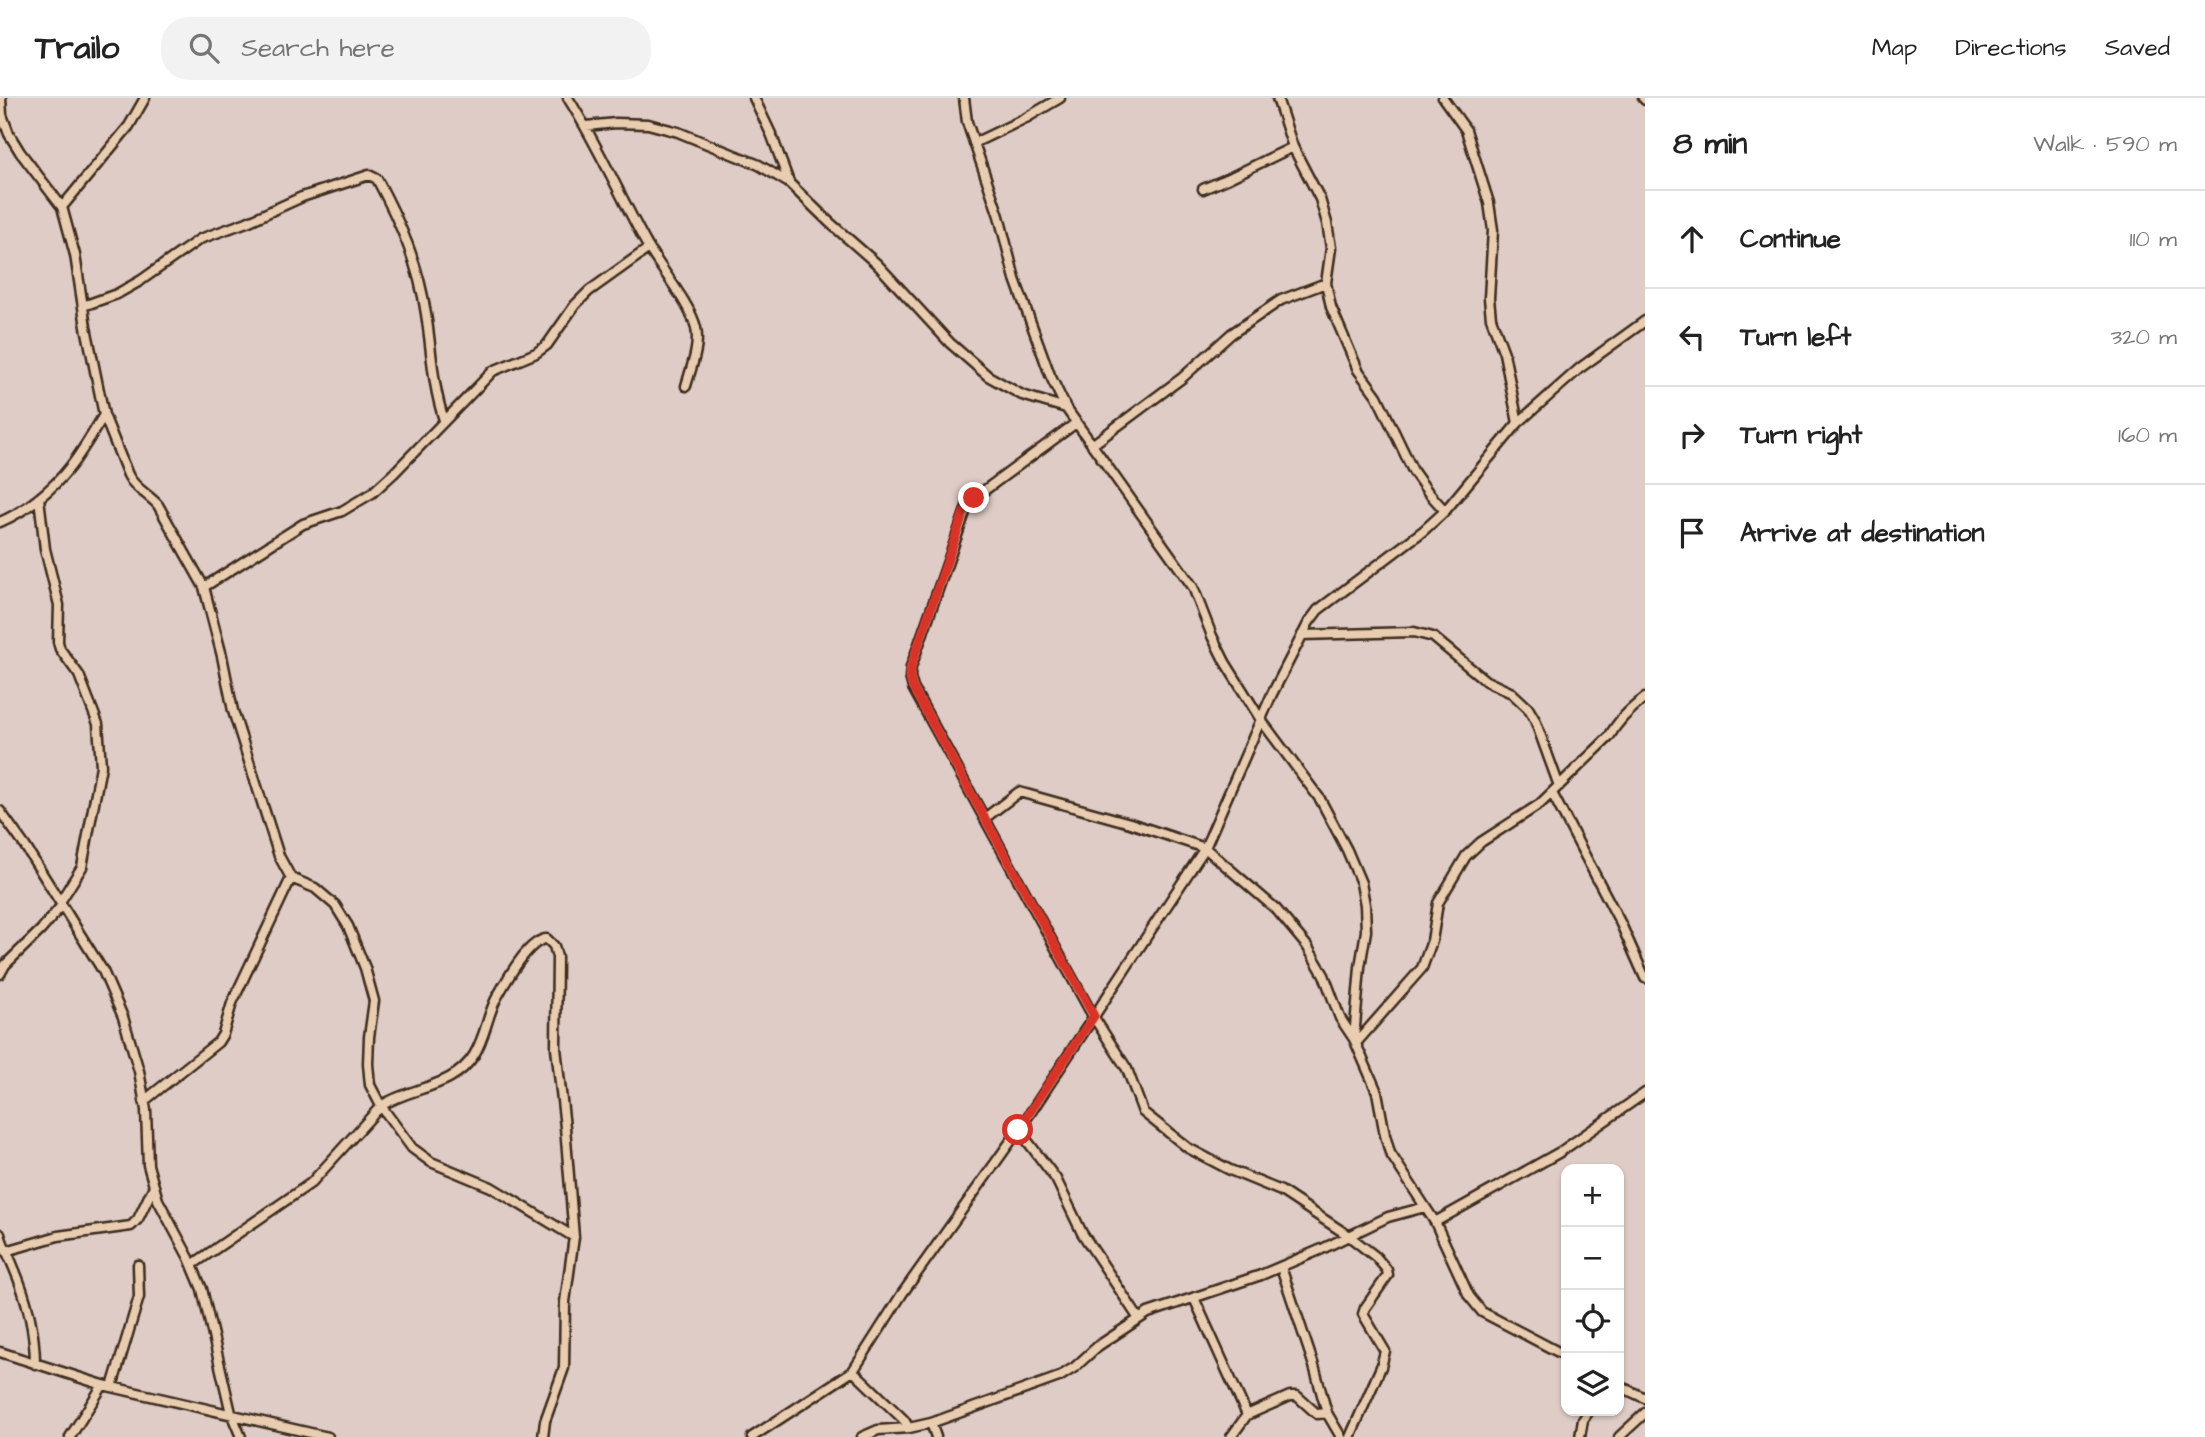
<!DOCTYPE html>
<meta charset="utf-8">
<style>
:root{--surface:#fff;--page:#f2f2f2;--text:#222;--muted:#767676;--line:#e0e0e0}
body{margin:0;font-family:"Architects Daughter",sans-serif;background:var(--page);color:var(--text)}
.controls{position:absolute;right:21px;bottom:21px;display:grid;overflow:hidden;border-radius:14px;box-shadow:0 2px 5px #0004}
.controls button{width:63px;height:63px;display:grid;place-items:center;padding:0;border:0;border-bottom:2px solid var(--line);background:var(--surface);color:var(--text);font:35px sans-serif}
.stop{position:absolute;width:21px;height:21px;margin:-16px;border:5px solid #d93025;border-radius:50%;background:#fff}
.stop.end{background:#d93025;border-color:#fff;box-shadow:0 2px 7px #0008}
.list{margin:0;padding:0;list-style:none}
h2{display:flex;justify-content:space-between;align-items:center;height:91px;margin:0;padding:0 28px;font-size:30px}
h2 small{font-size:23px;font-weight:400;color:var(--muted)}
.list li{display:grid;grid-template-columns:46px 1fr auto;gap:21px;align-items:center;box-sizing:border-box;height:98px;padding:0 28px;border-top:2px solid var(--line)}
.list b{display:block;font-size:26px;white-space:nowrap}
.list em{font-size:23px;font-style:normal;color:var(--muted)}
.icon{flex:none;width:38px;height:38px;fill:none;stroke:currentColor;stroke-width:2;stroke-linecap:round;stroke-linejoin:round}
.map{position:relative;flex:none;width:1645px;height:1339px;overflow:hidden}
header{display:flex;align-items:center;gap:42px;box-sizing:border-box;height:98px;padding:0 35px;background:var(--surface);border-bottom:2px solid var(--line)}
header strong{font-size:33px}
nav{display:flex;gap:38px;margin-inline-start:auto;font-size:24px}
.search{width:490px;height:63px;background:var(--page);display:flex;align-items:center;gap:18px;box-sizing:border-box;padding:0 24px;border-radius:28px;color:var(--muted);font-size:26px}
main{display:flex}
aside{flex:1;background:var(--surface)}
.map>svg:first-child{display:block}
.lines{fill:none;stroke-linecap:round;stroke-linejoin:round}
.minor-casing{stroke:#3b2a1e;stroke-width:13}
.minor{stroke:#e9cdb0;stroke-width:8}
.route{stroke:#d93025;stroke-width:9}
</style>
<header>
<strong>Trailo</strong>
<div class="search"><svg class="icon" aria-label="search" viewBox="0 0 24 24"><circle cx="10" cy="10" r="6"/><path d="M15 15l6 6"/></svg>Search here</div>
<nav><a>Map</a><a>Directions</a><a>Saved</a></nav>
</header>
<main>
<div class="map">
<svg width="1645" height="1339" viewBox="0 0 1645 1339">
<rect width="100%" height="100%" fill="#dfccc7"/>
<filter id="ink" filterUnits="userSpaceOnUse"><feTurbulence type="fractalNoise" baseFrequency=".0143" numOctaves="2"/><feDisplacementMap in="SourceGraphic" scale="14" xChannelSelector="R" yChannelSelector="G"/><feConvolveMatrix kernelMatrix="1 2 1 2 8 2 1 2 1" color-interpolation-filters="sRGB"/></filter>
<g filter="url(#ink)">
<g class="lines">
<defs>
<path id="minor" d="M 1,0 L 2,17 L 9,36 L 20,54 L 62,109 L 75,157 L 86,229 L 104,317 L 128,377 C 134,390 148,396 158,407 L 204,489 L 222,558 L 233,613 L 279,758 L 291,780 L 315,790 L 335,807 L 348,828 L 365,870 L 374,903 L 369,939 L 368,966 L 370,987 L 381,1008 L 412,1050 L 431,1064 L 491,1089 L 574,1139
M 568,0 C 598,47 620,98 647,147 C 660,170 691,207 696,230 C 700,249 691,270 686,288
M 754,0 L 772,38 L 789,84
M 964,0 L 967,24 L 999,118 L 1015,181 L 1050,277 L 1066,310 L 1193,489 L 1212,538 L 1225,564 L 1261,622 L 1320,701 L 1347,752 L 1361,785 L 1365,807 L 1366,833 L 1360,869 L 1354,941
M 1277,0 L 1293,49 L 1320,101 L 1327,125 L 1331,150 L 1326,185
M 1443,0 L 1466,32 L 1489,105 L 1493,132 L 1489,200 L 1491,220 L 1504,255 L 1518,325
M 1643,0 L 1645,2
M 586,28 L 616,25 L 648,26 L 678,34 L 759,67 L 789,85 L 829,124 L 877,166 L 950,245 L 988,278 L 1022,297 L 1066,310
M 974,45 L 1026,20 L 1060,0
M 1203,91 L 1229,80 L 1293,49
M 62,109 L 129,28 L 145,0
M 83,208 L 117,196 L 140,183 L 200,141 L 247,124 L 302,99 L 369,77 L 377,81 C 400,124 419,167 426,216 C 432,253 432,286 444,322
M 1076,325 L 974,400 L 968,406 L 911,569 L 910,579 L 913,590 L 1093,918 L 1127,971 L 1143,1014 L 1188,1050 L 1230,1072 L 1281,1093 L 1349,1138 L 1376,1159 L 1387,1172 L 1388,1177 L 1365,1210 L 1363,1216 L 1385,1253 L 1381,1269 L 1350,1339
M 1092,347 L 1182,280 L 1231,236 L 1281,202 L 1326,185 L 1331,209 L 1358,272 L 1377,298 L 1413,373 L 1428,394 L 1445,413
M 39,400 L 45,451 L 59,507 L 58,544 L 60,551 L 79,577 L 98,626 L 101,668 L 82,769 L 60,804
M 0,424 C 26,413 53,391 70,369 C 83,353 93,334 104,317
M 204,489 L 303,426 L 342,413 L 372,395 L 394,375 L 493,273 L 536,255 L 547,247 L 575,207 L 589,193 L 649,150
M 1302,537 L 1414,534 L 1433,539 L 1486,583 L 1512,595 L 1528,610 L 1535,622 L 1559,688
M 1552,695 L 1621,826 L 1645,880
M 0,713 L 25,748 L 103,873 L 123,919 L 139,973 L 146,1012 L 148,1067 L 158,1102 L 189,1160 L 202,1191 L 231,1315 L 241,1339
M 985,720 L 1019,694 L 1130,725 L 1205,750 L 1276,811 L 1307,848 L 1324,877 L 1340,920 L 1354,941 L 1377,994 L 1385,1037 L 1390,1055 L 1435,1124 L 1469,1198 L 1482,1214 L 1566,1258
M 0,876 L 5,867 L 41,832 L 62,807
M 1356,945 L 1422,870 L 1432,843 L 1438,805 L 1466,758 L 1481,744 L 1540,706 L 1609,639 C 1618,622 1630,611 1645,600
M 144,1003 L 218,944 L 223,936 L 232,905 L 291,780
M 1019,1032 L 1056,1081 L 1082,1135 L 1139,1221
M 1435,1124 L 1560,1054 L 1645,995
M 0,1136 C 3,1148 9,1157 13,1168 C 27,1200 35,1231 35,1266
M 6,1153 L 58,1138 L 131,1128 L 138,1121 L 154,1088
M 192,1167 L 311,1085 L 381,1008 C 411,988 453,991 474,957 C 485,939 487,919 496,901 C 505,885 528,841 547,841 L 554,848 L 557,859 L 556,950 L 565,1029 L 574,1139 L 565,1204 L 564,1270 L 545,1323 L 543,1339
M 1281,1169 L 1314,1268 L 1327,1315 L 1341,1339
M 1194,1200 L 1247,1317
M 0,1254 L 103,1287 L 328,1339
M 853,1273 L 904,1322 L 909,1330 L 931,1325 L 1059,1279 L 1075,1269 L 1098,1248 L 1148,1215 L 1261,1177 L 1322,1151 L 1388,1119 L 1425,1109
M 1619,1288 L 1645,1300
M 112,1289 L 139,1199 L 138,1167
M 931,1325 L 936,1339
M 70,1339 L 103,1287
M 752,1339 L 853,1273 L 902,1196 L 1023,1026 L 1205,750 L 1272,596 L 1309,524 L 1318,512 L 1423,433 L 1445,413 L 1518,325 L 1580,270 L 1645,223
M 862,1339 L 878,1332 L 909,1330
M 1231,1339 L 1247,1317 L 1290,1298 L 1297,1298 L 1317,1316 L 1327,1315
M 1580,1339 L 1583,1322 L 1589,1313
M 1619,1339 L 1645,1315"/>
</defs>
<use href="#minor" class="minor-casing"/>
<use href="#minor" class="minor"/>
</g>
</g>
<g class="lines" filter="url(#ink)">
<path class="route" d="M 974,400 L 964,414 L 911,569 L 910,579 L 913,590 L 1094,918 L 1018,1032"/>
</g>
</svg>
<div class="controls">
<button>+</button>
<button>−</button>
<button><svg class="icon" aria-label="locate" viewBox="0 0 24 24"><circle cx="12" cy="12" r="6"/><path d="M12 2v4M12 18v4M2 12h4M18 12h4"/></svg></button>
<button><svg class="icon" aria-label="layers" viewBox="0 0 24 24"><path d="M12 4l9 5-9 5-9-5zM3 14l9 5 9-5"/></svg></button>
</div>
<div class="stop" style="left:1018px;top:1032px"></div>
<div class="stop end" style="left:974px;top:400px"></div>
</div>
<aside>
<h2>8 min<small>Walk · 590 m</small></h2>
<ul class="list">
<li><svg class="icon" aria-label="ahead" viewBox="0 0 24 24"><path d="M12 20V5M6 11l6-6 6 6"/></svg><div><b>Continue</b></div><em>110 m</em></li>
<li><svg class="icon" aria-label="left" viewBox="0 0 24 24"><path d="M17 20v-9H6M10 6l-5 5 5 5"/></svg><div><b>Turn left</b></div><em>320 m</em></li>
<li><svg class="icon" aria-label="right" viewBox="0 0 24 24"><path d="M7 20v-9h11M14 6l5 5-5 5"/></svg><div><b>Turn right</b></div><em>160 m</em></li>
<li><svg class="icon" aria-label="arrive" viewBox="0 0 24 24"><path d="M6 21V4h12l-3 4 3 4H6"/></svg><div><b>Arrive at destination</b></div></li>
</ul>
</aside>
</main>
